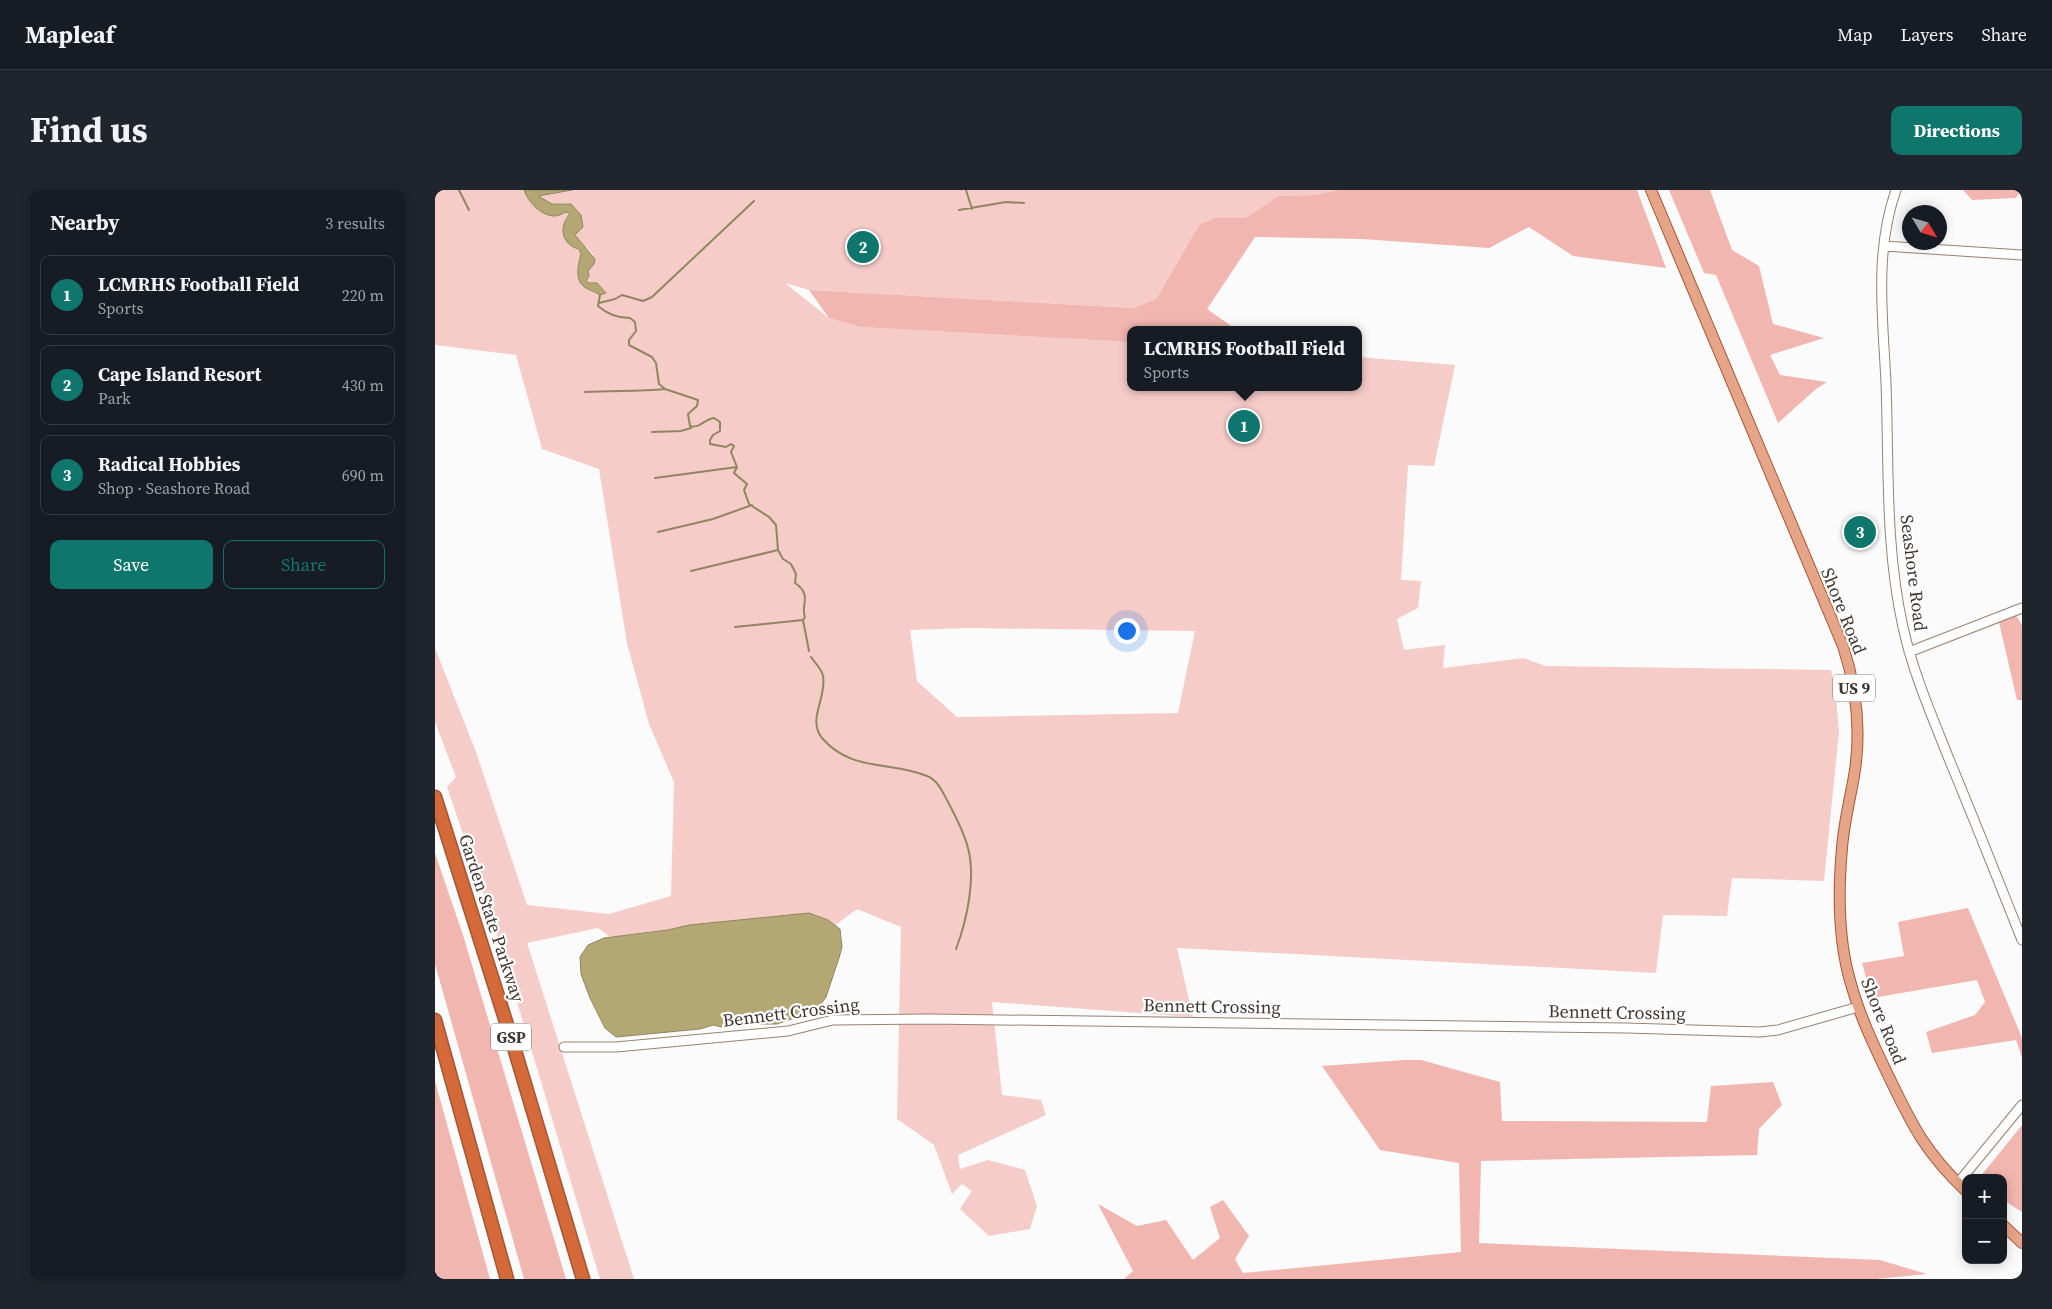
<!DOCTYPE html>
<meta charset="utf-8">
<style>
:root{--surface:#171b24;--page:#20242c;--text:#f1f3f6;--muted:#9ea1a6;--line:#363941;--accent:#0f766e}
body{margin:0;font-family:"Source Serif 4",serif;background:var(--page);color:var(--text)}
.controls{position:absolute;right:15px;bottom:15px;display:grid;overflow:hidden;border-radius:10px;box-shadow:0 2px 12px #0003}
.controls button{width:45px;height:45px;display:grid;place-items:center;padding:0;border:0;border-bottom:1px solid var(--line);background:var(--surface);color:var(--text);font:25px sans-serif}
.compass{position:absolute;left:1467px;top:15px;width:45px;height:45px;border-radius:50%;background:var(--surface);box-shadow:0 2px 12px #0003;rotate:128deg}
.you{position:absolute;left:691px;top:440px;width:18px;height:18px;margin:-12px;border:4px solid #fff;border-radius:50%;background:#1a73e8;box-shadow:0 0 0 8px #1a73e833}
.badge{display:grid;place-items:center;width:32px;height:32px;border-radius:50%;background:var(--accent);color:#fff;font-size:16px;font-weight:700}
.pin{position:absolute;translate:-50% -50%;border:2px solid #fff;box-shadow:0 1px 5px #0006}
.popup{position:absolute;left:692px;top:136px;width:235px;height:65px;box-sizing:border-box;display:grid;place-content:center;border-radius:10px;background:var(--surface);filter:drop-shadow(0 1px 4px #0005);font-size:16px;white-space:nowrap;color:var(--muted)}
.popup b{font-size:19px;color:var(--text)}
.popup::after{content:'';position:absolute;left:50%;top:100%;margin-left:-10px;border:10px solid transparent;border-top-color:var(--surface)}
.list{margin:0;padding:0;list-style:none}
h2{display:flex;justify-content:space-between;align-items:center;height:65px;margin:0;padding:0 20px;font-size:21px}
h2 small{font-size:16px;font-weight:400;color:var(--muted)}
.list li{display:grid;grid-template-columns:32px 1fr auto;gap:15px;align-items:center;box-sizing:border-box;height:80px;margin:0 10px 10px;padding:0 10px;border:1px solid var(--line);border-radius:10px}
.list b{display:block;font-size:19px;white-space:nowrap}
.list p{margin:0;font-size:16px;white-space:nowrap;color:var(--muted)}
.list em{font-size:16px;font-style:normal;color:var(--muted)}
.actions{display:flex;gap:10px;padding:15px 20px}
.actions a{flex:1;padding:11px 0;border:1px solid var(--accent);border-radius:10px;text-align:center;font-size:18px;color:var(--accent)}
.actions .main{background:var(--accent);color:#fff}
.map{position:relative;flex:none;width:1587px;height:1089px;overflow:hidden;border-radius:10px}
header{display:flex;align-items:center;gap:30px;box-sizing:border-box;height:70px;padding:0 25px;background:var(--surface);border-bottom:1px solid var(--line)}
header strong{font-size:24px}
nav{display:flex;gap:28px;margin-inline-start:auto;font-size:18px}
.intro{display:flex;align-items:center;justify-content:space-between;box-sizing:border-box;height:120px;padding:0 30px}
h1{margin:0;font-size:35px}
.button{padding:12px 22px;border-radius:10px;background:var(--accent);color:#fff;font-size:18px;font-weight:700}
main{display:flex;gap:30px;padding:0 30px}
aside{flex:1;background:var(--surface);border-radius:10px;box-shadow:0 2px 12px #0003}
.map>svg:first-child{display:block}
.green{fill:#f6ccc8;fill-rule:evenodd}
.forest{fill:#f2b6b0}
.water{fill:#b3a874;stroke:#90865f}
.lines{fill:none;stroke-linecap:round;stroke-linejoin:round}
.stream{stroke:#90865f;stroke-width:2}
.minor-casing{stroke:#98826f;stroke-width:11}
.major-casing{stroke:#a15736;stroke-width:12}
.highway-casing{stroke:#a15736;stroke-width:15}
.minor{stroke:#fff;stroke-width:9}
.major{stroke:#e6a588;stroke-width:10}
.highway{stroke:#d56939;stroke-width:12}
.labels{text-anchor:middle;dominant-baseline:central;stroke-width:4.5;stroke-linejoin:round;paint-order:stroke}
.shield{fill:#fff;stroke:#79726d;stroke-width:1}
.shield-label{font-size:16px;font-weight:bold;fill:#40362f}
.street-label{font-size:18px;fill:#40362f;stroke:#fff}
</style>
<header>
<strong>Mapleaf</strong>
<nav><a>Map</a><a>Layers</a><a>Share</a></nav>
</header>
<div class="intro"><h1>Find us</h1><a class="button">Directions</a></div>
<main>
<aside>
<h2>Nearby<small>3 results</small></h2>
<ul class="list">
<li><span class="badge">1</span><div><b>LCMRHS Football Field</b><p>Sports</p></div><em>220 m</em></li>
<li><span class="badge">2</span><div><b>Cape Island Resort</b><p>Park</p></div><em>430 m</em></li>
<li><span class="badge">3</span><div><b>Radical Hobbies</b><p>Shop · Seashore Road</p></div><em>690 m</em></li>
</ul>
<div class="actions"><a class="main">Save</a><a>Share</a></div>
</aside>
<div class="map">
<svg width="1587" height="1089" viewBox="0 0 1587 1089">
<rect width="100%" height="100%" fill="#fbfbfb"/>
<path class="green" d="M 0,0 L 89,0 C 93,11 105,25 118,26 C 124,26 127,22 133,22 L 135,25 L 130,32 L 141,58 L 145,61 L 147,65 L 143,81 L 146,95 L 162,103 L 159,93 L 155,93 L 151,89 L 154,85 L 153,81 L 157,77 L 158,64 L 140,46 L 140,44 L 147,39 L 133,13 L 117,14 L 104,8 L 104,5 L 137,0 L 902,0 L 879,5 L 843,6 L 810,28 L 779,28 L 764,35 L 721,109 L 698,118 L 374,100 L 350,93 L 394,128 L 425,137 L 695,152 L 695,197 L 923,197 L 923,167 L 1020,175 L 999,276 L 973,275 L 966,390 L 986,391 L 983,418 L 962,429 L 969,460 L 1010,455 L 1008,478 L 1089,468 L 1110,476 L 1396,480 L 1400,497 L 1404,542 L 1389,691 L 1297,688 L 1292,726 L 1228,725 L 1221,783 L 742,758 L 758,827 L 557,812 L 567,905 L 606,910 L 611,925 L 523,965 L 525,979 L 553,970 L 590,980 L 602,1016 L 595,1039 L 554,1046 L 525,1019 L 537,1001 L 527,994 L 517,1004 L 499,955 L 462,929 L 466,737 L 422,719 L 399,736 L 374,723 L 175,747 L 163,738 L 92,753 L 199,1089 L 165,1089 L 59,735 L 12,597 L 21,587 L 0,532 L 0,458 L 41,562 L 92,715 L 174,724 L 236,706 L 239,592 L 214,534 L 192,453 L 164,279 L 107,259 L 81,165 L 0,155 ZM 534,438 L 760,441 L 743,523 L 522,527 L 482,491 L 475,440 Z"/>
<path class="forest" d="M 902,0 L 1202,0 L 1231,78 L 1138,66 L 1094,37 L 1054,58 L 927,49 L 820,47 L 772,119 L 802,140 L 695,140 L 695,152 L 425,137 L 394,128 L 374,100 L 698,118 L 721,109 L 764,35 L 779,28 L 810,28 L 843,6 L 879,5 Z
M 1234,0 L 1275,0 L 1297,60 L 1324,76 L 1338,134 L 1389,148 L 1335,165 L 1345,185 L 1392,192 L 1381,199 L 1343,233 L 1281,85 L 1269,83 Z
M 1528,0 L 1586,0 L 1581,8 L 1537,10 Z
M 1579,422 L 1587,435 L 1587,510 L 1582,510 L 1563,428 Z
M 0,663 L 28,745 L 131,1089 L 89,1089 L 0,774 Z
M 1533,718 L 1587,848 L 1587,867 L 1581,850 L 1497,863 L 1491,842 L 1540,825 L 1550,812 L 1542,790 L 1437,808 L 1427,773 L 1469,766 L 1463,732 Z
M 969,870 L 986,870 L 1065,892 L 1067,931 L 1272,932 L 1276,896 L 1338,892 L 1347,915 L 1324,939 L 1322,965 L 1046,971 L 1044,1053 L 1445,1070 L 1492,1084 L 1442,1089 L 689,1089 L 698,1081 L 663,1014 L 702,1036 L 731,1030 L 758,1070 L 785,1048 L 775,1017 L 788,1010 L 814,1046 L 800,1069 L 808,1083 L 1026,1062 L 1024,973 L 945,960 L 887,876 Z
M 0,891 L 55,1089 L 0,1089 Z
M 1587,935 L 1587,1022 L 1568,1010 L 1568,988 L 1545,987 Z"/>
<path class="water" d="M 89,0 L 137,0 L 103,6 L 117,14 L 136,14 L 146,25 L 148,37 L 140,45 L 160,69 L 159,74 L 153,81 L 154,86 L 151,91 L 155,93 L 162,93 L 171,103 L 165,105 C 161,102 156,101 151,98 C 139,92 143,74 146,64 L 144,59 C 133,57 125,46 129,34 C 130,30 133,27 135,23 L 131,22 C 128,23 124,26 120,26 C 106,26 93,12 89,0 Z
M 374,723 L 393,730 L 405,739 L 407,757 L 404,768 L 391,807 L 382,820 L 369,823 L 362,827 L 342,834 L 313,834 L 287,837 L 278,835 L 265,839 L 181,847 L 170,838 L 155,808 L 146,784 L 145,767 L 153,755 L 169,748 L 233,740 L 254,735 Z"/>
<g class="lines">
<path class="stream" d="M 24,0 L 34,20
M 531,0 L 537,19
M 524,20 L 571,12 L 589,13
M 165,105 L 163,116 C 172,124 183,128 195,128 L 200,132 L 201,141 L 194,150 L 194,155 L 217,167 L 221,173 L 224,194 L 230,199 L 263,210 L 262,216 L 253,224 L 255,236 C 264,239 270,229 279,228 L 285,232 L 285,241 L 278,245 L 275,250 L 275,254 L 291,257 L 296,254 L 299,256 L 296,262 L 302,277 L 299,283 L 312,294 L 309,300 L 314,314 L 334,327 L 341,335 L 343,360 L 348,369 L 356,374 L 361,384 L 360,393 C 378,405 365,415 370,427 L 368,430 L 374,461
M 164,113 L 180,109 L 187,105 L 208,111 L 217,107 L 319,11
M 150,202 C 177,200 203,202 230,199
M 217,242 L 246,241 L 256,238
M 220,288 L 302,277
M 223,342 L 278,329 L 317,315
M 256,381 L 343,360
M 300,437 L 368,430
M 376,467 C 380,473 387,479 388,486 C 392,508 372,529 387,548 C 416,582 455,571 492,586 C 503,590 508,603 513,612 C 521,627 529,642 533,658 C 541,688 532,730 521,759"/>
<defs>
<path id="minor" d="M 1461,0 C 1439,62 1448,129 1451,193 C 1454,274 1450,357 1468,437 C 1478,483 1497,526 1514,569 C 1539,629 1563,690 1587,750
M 1449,56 L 1587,65
M 1474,462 L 1587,418
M 129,857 L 181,857 L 353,841 L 398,830 L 494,829 L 1191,838 L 1325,842 L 1343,840 L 1423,817
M 1523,993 L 1587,915"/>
<path id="major" d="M 1216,0 L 1408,456 C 1421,496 1426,538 1420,580 C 1416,606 1409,631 1407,658 C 1403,702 1403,751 1416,794 C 1425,827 1440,858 1455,889 C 1478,937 1491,963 1531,1001
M 1568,1035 L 1587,1053"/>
<path id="highway" d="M 0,607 L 78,854 L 148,1089
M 0,830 L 72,1089"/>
</defs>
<use href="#minor" class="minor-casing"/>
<use href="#major" class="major-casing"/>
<use href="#highway" class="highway-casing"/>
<use href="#minor" class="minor"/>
<use href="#major" class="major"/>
<use href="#highway" class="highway"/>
</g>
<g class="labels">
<g class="shield">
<rect x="1398" y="484.5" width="42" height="27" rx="4"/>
<rect x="56" y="833.5" width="40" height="27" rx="4"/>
</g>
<g class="shield-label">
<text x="1419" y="498">US 9</text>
<text x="76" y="847">GSP</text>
</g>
<g class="street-label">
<text transform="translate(1479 383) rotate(83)">Seashore Road</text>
<text transform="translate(1409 421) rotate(68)">Shore Road</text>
<text transform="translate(57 728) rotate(72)">Garden State Parkway</text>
<text transform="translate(777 816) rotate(1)">Bennett Crossing</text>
<text transform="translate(356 822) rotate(-7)">Bennett Crossing</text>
<text transform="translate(1182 822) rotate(1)">Bennett Crossing</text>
<text transform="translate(1449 831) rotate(68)">Shore Road</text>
</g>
</g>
</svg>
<div class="controls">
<button>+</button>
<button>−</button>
</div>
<svg class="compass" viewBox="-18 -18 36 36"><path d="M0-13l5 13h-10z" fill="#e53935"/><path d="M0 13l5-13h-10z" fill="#9ea1a6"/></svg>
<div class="you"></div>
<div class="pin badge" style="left:809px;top:236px">1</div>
<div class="popup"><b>LCMRHS Football Field</b>Sports</div>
<div class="pin badge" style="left:428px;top:57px">2</div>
<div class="pin badge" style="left:1425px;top:342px">3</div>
</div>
</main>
